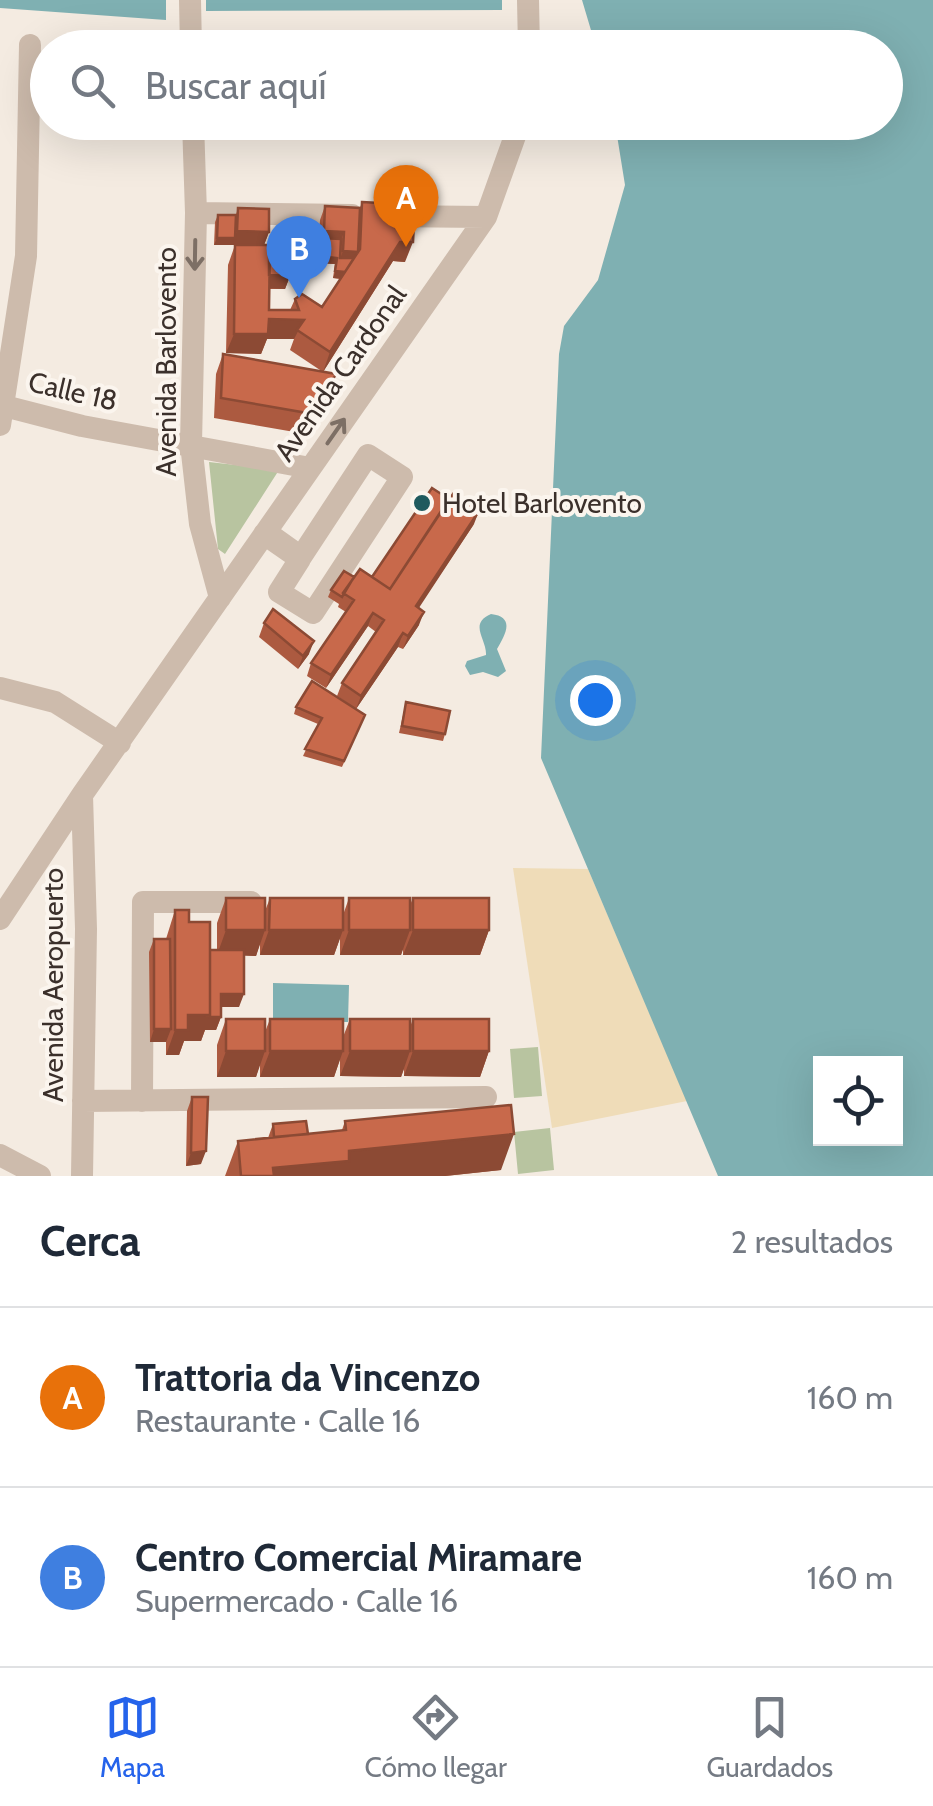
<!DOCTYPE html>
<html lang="es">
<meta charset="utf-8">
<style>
:root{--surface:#fff;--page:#f6f6f7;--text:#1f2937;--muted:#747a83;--line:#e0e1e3;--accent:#2563eb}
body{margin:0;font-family:Cabin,sans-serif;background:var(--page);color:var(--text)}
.controls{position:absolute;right:30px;bottom:30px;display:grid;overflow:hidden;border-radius:0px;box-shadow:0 10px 40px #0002}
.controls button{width:90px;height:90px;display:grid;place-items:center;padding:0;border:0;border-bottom:2px solid var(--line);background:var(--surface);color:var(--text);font:50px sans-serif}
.you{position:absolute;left:595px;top:700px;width:35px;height:35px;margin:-25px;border:8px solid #fff;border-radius:50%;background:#1a73e8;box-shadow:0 0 0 15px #1a73e833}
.badge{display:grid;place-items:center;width:65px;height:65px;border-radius:50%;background:var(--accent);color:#fff;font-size:32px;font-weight:700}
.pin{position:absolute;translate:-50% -82px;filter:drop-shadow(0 2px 5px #0008)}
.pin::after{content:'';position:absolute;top:52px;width:35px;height:30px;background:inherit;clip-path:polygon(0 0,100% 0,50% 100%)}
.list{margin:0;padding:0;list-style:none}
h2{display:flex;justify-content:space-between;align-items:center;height:130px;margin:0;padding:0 40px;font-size:42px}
h2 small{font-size:32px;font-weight:400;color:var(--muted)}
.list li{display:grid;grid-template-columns:65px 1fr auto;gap:30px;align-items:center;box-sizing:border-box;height:180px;padding:0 40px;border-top:2px solid var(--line)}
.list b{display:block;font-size:38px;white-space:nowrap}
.list p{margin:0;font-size:32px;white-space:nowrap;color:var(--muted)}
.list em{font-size:32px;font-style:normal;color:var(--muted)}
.icon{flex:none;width:55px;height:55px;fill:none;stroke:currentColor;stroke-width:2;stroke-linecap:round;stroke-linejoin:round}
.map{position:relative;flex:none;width:933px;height:1176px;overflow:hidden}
.search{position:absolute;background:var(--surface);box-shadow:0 10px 40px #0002;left:30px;right:30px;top:30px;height:110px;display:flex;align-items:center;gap:25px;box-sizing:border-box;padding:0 35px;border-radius:55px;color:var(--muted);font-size:38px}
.sheet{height:490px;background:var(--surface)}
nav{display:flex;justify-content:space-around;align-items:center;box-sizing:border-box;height:140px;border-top:2px solid var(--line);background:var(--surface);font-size:28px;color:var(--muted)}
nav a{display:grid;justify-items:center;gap:5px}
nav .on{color:var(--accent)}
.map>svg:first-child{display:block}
.green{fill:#b8c4a0}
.sand{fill:#efdcb8}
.water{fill:#7fb0b2;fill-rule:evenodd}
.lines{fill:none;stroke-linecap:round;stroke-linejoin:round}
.minor{stroke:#cdbbac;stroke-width:22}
.wall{fill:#ac5a40}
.shaded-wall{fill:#8c4a34}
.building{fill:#c8694b;stroke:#8c4a34;stroke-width:2.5}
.oneway{stroke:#7d6f65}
.poi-dot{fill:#1f5a5e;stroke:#fbf5ee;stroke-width:4}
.labels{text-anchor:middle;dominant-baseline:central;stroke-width:8;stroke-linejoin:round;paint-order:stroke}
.street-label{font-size:28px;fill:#3b302b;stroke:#fbf5ee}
.poi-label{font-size:28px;fill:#3b302b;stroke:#fbf5ee;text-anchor:start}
</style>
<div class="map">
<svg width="933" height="1176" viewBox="0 0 933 1176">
<rect width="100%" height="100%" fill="#f4ebe1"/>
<path class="green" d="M 209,462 L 279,470 L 225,554 L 218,549 Z
M 538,1047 L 542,1096 L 514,1098 L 510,1049 Z
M 550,1128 L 554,1170 L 518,1174 L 514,1132 Z"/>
<path class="sand" d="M 513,868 L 588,869 L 687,1101 L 552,1128 Z"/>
<path class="water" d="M 0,0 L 166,0 L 166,20 L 0,8 Z
M 206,0 L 502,0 L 502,10 L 206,11 Z
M 582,0 L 933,0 L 933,1176 L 718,1176 L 541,758 L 559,354 L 564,326 L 598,280 L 625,185 L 615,123 L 886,122 L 886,48 L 596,47 ZM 820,1064 L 896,1064 L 896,1138 L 820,1138 Z
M 491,614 C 516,617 505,635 497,649 L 506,671 L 498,677 L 483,672 L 470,675 L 465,666 L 467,661 L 486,655 C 487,639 468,624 491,614 Z
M 273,983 L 349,985 L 348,1022 L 273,1021 Z"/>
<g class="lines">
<path class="minor" d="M 190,0 L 191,48
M 528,0 L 529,48
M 193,122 L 196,213 L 191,444 L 200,524 L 220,598
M 196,213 L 352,215
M 384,216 L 486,217
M 0,405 L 82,426 L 310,468
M 0,425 L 26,256 L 30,45
M 264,534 L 300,559 L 279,592 L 313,613 L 402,477 L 368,455 L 301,557 L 266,532
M 0,688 L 55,702 L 120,743
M 82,795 L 86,929 L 82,1176
M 0,919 L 82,795 L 486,217 L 520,122
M 83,1101 L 486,1097
M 142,1101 L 143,902 L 251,902
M 0,1155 L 40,1176"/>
</g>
<path class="wall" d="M 362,202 L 405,262 L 393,261 L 323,372 L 329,394 L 306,434 L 214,418 L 216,374 L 223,354 L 323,372 L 290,350 L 294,339 L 267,339 L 261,354 L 226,353 L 228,265 L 235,245 L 243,245 L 214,245 L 215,222 L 218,215 L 236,215 L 238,208 L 269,232 L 264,245 L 269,252 L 279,252 L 279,243 L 284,229 L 311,252 L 306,266 L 290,265 L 290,276 L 285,289 L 269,289 L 269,310 L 290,310 L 295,299 L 322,307 L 340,279 L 333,278 L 335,264 L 317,263 L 320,220 L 325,206 L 360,208 Z
M 474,524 L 418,608 L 419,625 L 403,649 L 398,647 L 356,709 L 337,696 L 342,683 L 376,632 L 368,626 L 326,688 L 307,676 L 311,663 L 346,612 L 338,607 L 339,604 L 328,597 L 331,590 L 354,578 L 372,577 Z
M 264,623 L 309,654 L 298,669 L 259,637 Z
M 406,702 L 445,734 L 443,741 L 399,733 Z
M 296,707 L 365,715 L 342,767 L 303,756 L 318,724 L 294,714 Z
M 226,898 L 265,911 L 270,898 L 343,915 L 349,898 L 410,905 L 413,898 L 489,930 L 480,955 L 403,955 L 403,948 L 401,955 L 340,955 L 340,938 L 334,955 L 260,955 L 260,943 L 256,956 L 244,955 L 239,1007 L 221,1007 L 221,1017 L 216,1030 L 205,1030 L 201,1041 L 184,1041 L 179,1055 L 166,1055 L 166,1042 L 150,1042 L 149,952 L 154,939 L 166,939 L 175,910 L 189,922 L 210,950 L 217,950 L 217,923 Z
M 226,1019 L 265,1032 L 270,1019 L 343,1037 L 350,1019 L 410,1027 L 413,1019 L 489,1051 L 480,1077 L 404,1076 L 404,1069 L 401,1077 L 340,1076 L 340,1059 L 334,1077 L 260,1077 L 260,1063 L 256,1077 L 217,1077 L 217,1045 Z
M 192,1097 L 201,1164 L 186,1166 L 187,1111 Z
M 345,1121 L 501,1170 L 445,1176 L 225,1176 L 238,1141 L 268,1138 L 273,1124 L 308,1134 L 342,1130 Z"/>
<path class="shaded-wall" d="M 237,231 L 269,232 L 264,245 L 232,245 Z
M 324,231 L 344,232 L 339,246 L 319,245 Z
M 217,238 L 235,238 L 232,245 L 214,245 Z
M 400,242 L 413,242 L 405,262 L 393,261 L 323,372 L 330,352 Z
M 343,251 L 358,252 L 346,279 L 333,278 Z
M 290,252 L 311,252 L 306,266 L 285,265 Z
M 319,256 L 337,258 L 335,264 L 317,263 Z
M 267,275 L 290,276 L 285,289 L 262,288 Z
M 269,319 L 304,320 L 294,339 L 267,339 L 261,354 L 226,353 L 234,334 Z
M 336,374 L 329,394 L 306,434 L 313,414 Z
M 479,511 L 474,524 L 411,620 L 416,606 Z
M 424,612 L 419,625 L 403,649 L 408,636 Z
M 373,613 L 368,626 L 326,688 L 331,675 Z
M 403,633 L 398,647 L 356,709 L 361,696 Z
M 314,641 L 309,654 L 298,669 L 303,656 Z
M 226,930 L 265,930 L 256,956 L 217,955 Z
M 269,930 L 343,930 L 334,955 L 260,955 Z
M 349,930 L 410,930 L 401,955 L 340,955 Z
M 413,930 L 489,930 L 480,955 L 403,955 Z
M 221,994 L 244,994 L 239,1007 L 216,1007 Z
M 188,1015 L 221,1017 L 216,1030 L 205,1030 L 201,1041 L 184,1041 L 179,1055 L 166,1055 L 175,1030 Z
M 154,1029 L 171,1029 L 166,1042 L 150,1042 Z
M 226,1051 L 265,1051 L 256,1077 L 217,1077 Z
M 270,1051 L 343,1051 L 334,1077 L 260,1077 Z
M 350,1051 L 410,1051 L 401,1077 L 340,1076 Z
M 413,1051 L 489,1051 L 480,1077 L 404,1076 Z
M 514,1134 L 501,1170 L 445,1176 L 271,1176 L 273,1168 L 349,1151 Z
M 206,1151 L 201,1164 L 186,1166 L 191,1153 Z"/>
<path class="building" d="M 362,202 L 415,205 L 413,242 L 400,242 L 330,352 L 297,330 L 304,320 L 269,319 L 268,334 L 234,334 L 235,245 L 270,245 L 269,310 L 299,310 L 295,299 L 302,294 L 322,307 L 360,249 Z
M 325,206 L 360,208 L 358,252 L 343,251 L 344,232 L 324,231 Z
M 238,208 L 269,209 L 269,232 L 237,231 Z
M 218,215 L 236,215 L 235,238 L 217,238 Z
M 284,229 L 311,230 L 311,252 L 290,252 L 290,276 L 269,275 L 269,252 L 283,252 Z
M 321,238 L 341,239 L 340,258 L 354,258 L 345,272 L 335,271 L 337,258 L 319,256 Z
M 223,354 L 336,374 L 313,414 L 221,398 Z
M 432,488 L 449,499 L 390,589 L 372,577 Z
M 453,494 L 479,511 L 416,606 L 424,612 L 408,636 L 403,633 L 361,696 L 342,683 L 384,620 L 373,613 L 331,675 L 311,663 L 354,600 L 343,593 L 360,569 L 390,589 Z
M 344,571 L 354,577 L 342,597 L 331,590 Z
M 273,609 L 314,641 L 303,656 L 264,623 Z
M 312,681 L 365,715 L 344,761 L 305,749 L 322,718 L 296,707 Z
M 406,702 L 450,711 L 445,734 L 402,726 Z
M 226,898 L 265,898 L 265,930 L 226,930 Z
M 270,898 L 343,898 L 343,930 L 269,930 Z
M 349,898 L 410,898 L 410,930 L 349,930 Z
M 413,898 L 489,898 L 489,930 L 413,930 Z
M 175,910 L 189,910 L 189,922 L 210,922 L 210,1015 L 188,1015 L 188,1030 L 175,1030 Z
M 154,939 L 170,939 L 171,1029 L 154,1029 Z
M 210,950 L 244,950 L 244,994 L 221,994 L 221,1017 L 210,1017 Z
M 226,1019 L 265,1019 L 265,1051 L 226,1051 Z
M 270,1019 L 343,1019 L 343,1051 L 270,1051 Z
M 350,1019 L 410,1019 L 410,1051 L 350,1051 Z
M 413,1019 L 489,1019 L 489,1051 L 413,1051 Z
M 192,1097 L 208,1097 L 206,1151 L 191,1153 Z
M 511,1105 L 514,1134 L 349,1151 L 349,1161 L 273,1168 L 274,1176 L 241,1176 L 238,1141 L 346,1130 L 345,1121 Z
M 306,1121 L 308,1134 L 274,1137 L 273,1124 Z"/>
<defs><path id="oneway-shaft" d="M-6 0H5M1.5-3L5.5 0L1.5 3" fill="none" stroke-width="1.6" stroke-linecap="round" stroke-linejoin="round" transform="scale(2.5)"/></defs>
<g class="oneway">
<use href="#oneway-shaft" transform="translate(195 255) rotate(91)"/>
<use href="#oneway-shaft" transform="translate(336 431) rotate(-55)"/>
</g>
<circle class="poi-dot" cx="422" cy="503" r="10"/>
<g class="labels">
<g class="street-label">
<text transform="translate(166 362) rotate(-90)">Avenida Barlovento</text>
<text transform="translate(340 373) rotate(-55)">Avenida Cardonal</text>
<text transform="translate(73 391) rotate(13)">Calle 18</text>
<text transform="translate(53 985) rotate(-90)">Avenida Aeropuerto</text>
</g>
<g class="poi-label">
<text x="442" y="503">Hotel Barlovento</text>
</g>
</g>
</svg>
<div class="controls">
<button><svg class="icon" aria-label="locate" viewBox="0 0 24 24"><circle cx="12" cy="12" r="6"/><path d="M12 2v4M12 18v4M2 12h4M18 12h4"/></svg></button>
</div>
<div class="you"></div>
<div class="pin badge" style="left:406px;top:247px;background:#e8710a">A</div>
<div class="pin badge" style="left:299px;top:298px;background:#3f7fe0">B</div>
<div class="search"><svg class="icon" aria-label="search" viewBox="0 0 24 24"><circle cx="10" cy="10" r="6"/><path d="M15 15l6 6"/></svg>Buscar aquí</div>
</div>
<section class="sheet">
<h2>Cerca<small>2 resultados</small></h2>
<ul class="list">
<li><span class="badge" style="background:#e8710a">A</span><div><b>Trattoria da Vincenzo</b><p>Restaurante · Calle 16</p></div><em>160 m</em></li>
<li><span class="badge" style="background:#3f7fe0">B</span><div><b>Centro Comercial Miramare</b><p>Supermercado · Calle 16</p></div><em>160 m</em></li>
</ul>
</section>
<nav>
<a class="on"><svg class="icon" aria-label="map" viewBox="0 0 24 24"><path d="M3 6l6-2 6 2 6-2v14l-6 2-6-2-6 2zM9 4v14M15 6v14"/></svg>Mapa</a>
<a><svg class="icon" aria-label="directions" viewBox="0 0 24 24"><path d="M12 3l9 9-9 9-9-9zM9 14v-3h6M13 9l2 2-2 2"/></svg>Cómo llegar</a>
<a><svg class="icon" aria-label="saved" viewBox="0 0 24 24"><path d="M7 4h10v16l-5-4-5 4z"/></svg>Guardados</a>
</nav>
